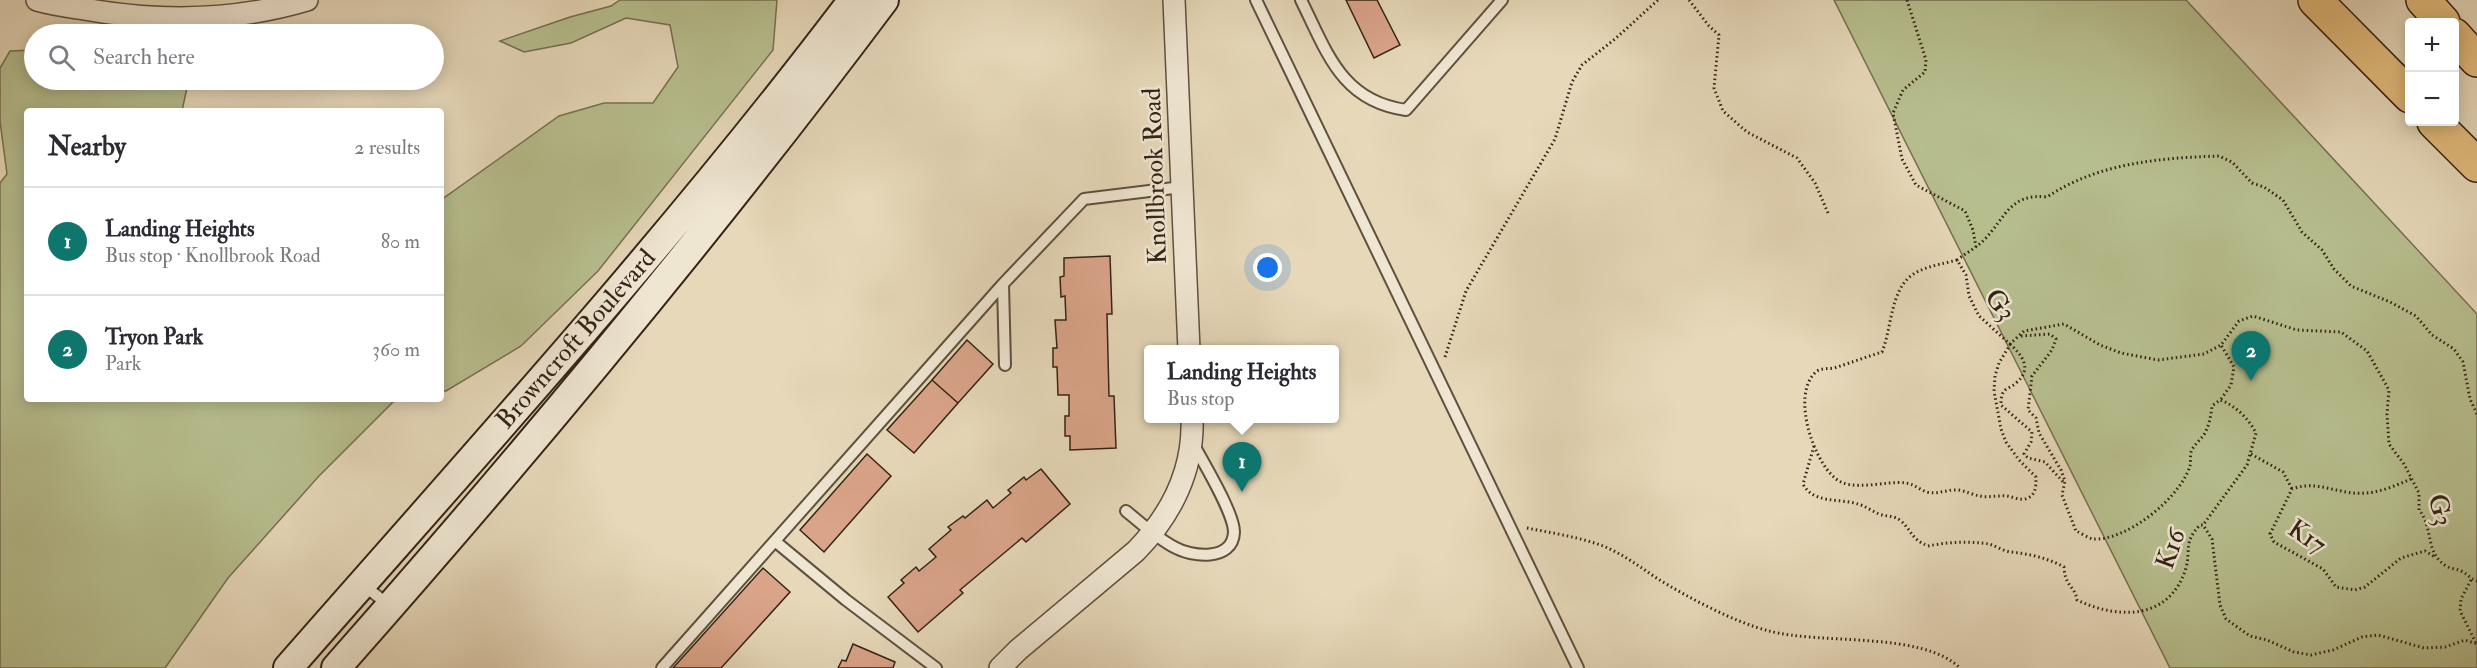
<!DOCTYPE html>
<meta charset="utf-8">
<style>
:root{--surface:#fff;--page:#f7f7f7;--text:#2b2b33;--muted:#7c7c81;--line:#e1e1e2;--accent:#0f766e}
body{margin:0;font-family:"IM FELL Double Pica",serif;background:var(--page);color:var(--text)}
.controls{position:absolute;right:18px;top:18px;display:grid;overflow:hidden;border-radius:6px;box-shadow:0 3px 15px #0003}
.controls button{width:54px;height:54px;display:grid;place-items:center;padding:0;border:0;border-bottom:2px solid var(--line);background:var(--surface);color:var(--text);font:30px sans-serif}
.you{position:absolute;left:1268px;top:268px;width:21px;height:21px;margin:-15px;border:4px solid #fff;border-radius:50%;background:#1a73e8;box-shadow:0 0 0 9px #1a73e833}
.badge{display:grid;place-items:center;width:39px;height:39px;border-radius:50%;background:var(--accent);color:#fff;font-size:20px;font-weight:700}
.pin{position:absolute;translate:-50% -50px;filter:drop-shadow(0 2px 3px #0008)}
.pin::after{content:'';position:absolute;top:32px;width:21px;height:18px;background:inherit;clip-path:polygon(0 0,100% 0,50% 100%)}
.popup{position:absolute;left:1144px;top:345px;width:195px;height:78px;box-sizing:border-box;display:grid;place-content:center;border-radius:6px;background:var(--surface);filter:drop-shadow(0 2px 4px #0005);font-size:20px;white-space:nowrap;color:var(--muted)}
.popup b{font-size:22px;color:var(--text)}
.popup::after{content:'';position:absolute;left:50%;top:100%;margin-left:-12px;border:12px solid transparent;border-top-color:var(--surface)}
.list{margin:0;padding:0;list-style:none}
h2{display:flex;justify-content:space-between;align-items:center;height:78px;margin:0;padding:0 24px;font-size:26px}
h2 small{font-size:20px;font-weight:400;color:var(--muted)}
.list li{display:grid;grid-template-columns:39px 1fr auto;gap:18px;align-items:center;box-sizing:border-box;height:108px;padding:0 24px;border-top:2px solid var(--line)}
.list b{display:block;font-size:22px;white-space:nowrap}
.list p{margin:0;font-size:20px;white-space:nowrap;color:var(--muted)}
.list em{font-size:20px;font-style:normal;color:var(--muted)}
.icon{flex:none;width:33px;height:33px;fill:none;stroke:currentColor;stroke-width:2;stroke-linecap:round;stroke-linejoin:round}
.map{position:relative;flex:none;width:2477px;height:668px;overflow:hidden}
.search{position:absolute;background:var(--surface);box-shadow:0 3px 15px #0003;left:24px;top:24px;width:420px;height:66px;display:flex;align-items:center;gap:15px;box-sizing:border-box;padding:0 21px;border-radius:33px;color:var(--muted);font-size:22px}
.panel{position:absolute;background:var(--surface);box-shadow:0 3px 15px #0003;left:24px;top:108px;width:420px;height:294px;border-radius:6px}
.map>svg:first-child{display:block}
.green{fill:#b7be8e;stroke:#767052;stroke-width:1.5}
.building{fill:#daa489;stroke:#342316;stroke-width:1.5}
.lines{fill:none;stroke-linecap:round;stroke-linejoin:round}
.lane-casing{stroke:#60503f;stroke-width:14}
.street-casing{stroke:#60503f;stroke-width:24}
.secondary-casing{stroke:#342316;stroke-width:32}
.highway-casing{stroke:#342316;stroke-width:36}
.path{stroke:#342316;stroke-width:3;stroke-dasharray:1.5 3;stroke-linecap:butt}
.lane{stroke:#efe6d2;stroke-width:10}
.street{stroke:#efe6d2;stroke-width:21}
.secondary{stroke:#efe6d2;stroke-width:28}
.highway{stroke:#e3bc7c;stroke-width:33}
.labels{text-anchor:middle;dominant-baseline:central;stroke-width:5;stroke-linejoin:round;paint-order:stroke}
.street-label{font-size:26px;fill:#342316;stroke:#efe6d2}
</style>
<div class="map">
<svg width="2477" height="668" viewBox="0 0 2477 668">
<rect width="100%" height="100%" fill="#e6d8b9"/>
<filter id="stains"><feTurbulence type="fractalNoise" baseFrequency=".00333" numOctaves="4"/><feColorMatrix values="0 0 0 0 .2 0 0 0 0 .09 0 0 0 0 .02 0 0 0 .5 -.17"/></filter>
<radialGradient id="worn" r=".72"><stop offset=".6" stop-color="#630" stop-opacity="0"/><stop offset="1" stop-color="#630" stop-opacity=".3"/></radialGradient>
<path class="green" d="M 620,0 L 777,0 L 773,50 L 598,271 L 521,346 L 446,391 L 441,391 L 441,200 L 559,116 L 604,103 L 653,103 L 678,67 L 670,25 L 626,18 L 571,43 L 524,52 L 500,41 L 570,17 L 611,6 Z
M 1834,0 L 2186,0 L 2477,314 L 2477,668 L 2170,668 Z
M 34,50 L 34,80 L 184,80 L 188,83 L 182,111 L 27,111 L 27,399 L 396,399 L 319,476 L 228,578 L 165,668 L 0,668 L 0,183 L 7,174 L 0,121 L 0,68 L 10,51 Z"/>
<path class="building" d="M 1346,0 L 1377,0 L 1400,45 L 1374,58 Z
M 1110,256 L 1112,314 L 1107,314 L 1109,396 L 1114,396 L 1116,448 L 1070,450 L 1070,436 L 1065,436 L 1065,416 L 1069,416 L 1069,395 L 1058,395 L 1057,367 L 1053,367 L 1053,348 L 1057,348 L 1055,320 L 1066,320 L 1065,296 L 1061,297 L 1060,277 L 1064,276 L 1064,258 Z
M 967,340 L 993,364 L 958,403 L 932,380 Z
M 932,380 L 958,403 L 914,453 L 887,430 Z
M 867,454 L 891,476 L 824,552 L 800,530 Z
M 1041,469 L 1070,504 L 1026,542 L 1022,538 L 960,590 L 963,593 L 918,632 L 888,597 L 904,583 L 901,580 L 916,567 L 919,571 L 936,557 L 929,549 L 951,530 L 948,527 L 963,516 L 965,518 L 987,500 L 993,508 L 1011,493 L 1008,490 L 1024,477 L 1026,480 Z
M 763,568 L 790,592 L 721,668 L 673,668 Z
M 853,644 L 895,662 L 893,668 L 838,668 L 842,660 L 846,661 Z"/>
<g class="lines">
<defs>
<path id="lane" d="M 1256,0 L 1578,668
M 1301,0 C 1327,52 1341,101 1406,110 L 1502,0
M 1003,284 L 1005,365
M 1126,511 C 1141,523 1157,538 1174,547 C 1191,557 1233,562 1234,532 C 1234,513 1204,464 1194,445
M 776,542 L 846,600 L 936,668
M 362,584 L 390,606
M 662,668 L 1003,284 L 1084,199 L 1182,187"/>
<path id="street" d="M 37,0 C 50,4 64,6 78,8 C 153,22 233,22 307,0
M 1174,0 L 1189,350
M 1000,668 L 1018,650 L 1136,551 C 1171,515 1194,470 1192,418"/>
<path id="secondary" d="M 288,668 C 480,449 677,233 853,0
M 336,668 C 527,452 711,231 884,0"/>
<path id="highway" d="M 2315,0 L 2410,96
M 2423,0 L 2443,22
M 2454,35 L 2477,60
M 2434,122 L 2477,165"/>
</defs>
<use href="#lane" class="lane-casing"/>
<use href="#street" class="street-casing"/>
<use href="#secondary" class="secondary-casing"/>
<use href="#highway" class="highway-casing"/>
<path class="path" d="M 1689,0 L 1709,26 L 1719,35 L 1714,88 L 1723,111 L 1747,132 L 1797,158 L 1815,183 L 1828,213
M 1907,0 L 1926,60 L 1925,72 L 1903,90 L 1893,113 L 1902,159 L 1916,185 L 1965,211 L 1973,230 L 1976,247
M 1957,260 C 1943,264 1925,266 1912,275 C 1890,291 1892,328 1882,352 C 1866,357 1850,363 1834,368 C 1828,369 1822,368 1817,371 C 1790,393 1813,460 1835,478 C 1851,493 1887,480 1906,483 C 1914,484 1920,490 1927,492 C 1938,495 1947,489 1958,490 C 1966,491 1973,495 1980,496 C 1989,498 1998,495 2007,496 C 2013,497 2019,500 2025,499 C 2036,496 2036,487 2036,477 L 2019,460 L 2006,442 L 2001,429 L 1994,391 L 1995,376 L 1999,363 L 2011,343
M 2021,336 L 2050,334 L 2056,339 L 2052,350 L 2032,376 L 2028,410 L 2036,418 L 2039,433 L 2061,470 L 2065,481 L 2062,495 L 2076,531 C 2081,533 2088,538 2093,539 C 2127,541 2180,498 2190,466 C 2191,462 2190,457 2191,452 C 2194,444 2201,440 2205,433 C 2209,425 2211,416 2212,406 L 2220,400 C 2235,405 2249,419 2256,433 L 2247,465 L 2203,525
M 2010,344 C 2022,355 2033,369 2016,383 C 2011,388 2004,388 2002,395 C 2001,398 2001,402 2001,405 L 2032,432 L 2031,442 L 2024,454 L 2028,458 L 2045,462 L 2065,484
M 1445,357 L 1466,291 L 1555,139 L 1572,82 L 1582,65 L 1615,39 L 1658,0
M 2221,399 L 2231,385 L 2234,367 L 2221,345
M 2477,414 L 2470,399 L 2463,362 L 2454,349 L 2432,335 L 2416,316 L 2390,302 L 2351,286 L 2334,269 L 2322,250 L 2302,232 L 2283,200 L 2264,187 L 2252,183 L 2232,162 L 2219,156 C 2159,158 2098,163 2047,197 C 2010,193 2006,217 1984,240 C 1976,248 1966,253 1957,260 L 1966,275 L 1969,296 L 1979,316 L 2010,344 L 2024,331 L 2064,324 L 2100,345 L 2121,353 L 2158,360 L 2204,354 L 2221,345 L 2239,321 L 2253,316 L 2297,330 L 2341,332 L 2367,351 L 2389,390 L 2387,414 L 2389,444 L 2404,464 L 2419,493 L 2419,510 C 2434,527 2424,554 2448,567 C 2452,569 2457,569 2461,571 C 2468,574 2470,579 2477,581
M 1814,446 L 1803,484 C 1813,504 1839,498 1858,504 C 1865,506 1872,511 1879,514 C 1887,517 1894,515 1901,521 C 1912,531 1911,539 1928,546 C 1947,542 1969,541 1989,544 C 1996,546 2003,551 2011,552 C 2029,554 2048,558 2064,567 C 2065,587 2075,586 2077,600 C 2119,620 2170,620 2186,568 C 2191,549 2183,543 2200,525 L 2203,525 L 2212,539 L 2220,605 L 2226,619 L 2250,636 L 2267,640 L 2294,652 L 2311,655 L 2333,650 L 2362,637 L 2378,635 L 2424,648 L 2445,647 L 2465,640 L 2477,644
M 2251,454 L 2283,472 L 2292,489
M 2411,479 C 2397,485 2381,492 2366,493 C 2341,496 2317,479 2292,489 L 2270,534 L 2274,542 L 2323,569 L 2336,587 L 2355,590 L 2365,587 L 2401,558 L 2425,551 L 2435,557
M 1527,528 C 1552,533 1579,537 1603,546 C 1623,554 1640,567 1658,579 C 1689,598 1734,622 1769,631 C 1822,645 1922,631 1960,668
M 2471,580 L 2461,599 L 2460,611 L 2476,643"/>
<use href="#lane" class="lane"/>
<use href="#street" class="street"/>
<use href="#secondary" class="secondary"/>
<use href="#highway" class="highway"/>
</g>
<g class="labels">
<g class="street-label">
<text transform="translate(1155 176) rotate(-92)">Knollbrook Road</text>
<text transform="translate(2000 305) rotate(53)">G3</text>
<text transform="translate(576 339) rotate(-49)">Browncroft Boulevard</text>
<text transform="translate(2440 510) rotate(76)">G3</text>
<text transform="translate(2307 537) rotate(34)">K17</text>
<text transform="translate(2171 549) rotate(-70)">K16</text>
</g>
</g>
<rect width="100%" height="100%" filter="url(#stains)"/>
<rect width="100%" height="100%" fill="url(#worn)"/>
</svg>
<div class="controls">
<button>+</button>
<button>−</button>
</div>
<div class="you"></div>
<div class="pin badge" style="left:1242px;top:492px">1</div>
<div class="popup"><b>Landing Heights</b>Bus stop</div>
<div class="pin badge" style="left:2251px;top:381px">2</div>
<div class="search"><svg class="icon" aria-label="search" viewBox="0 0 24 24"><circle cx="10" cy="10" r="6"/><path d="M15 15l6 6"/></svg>Search here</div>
<section class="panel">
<h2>Nearby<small>2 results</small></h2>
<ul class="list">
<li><span class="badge">1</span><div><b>Landing Heights</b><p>Bus stop · Knollbrook Road</p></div><em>80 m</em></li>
<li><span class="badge">2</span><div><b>Tryon Park</b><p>Park</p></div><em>360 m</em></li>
</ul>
</section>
</div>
